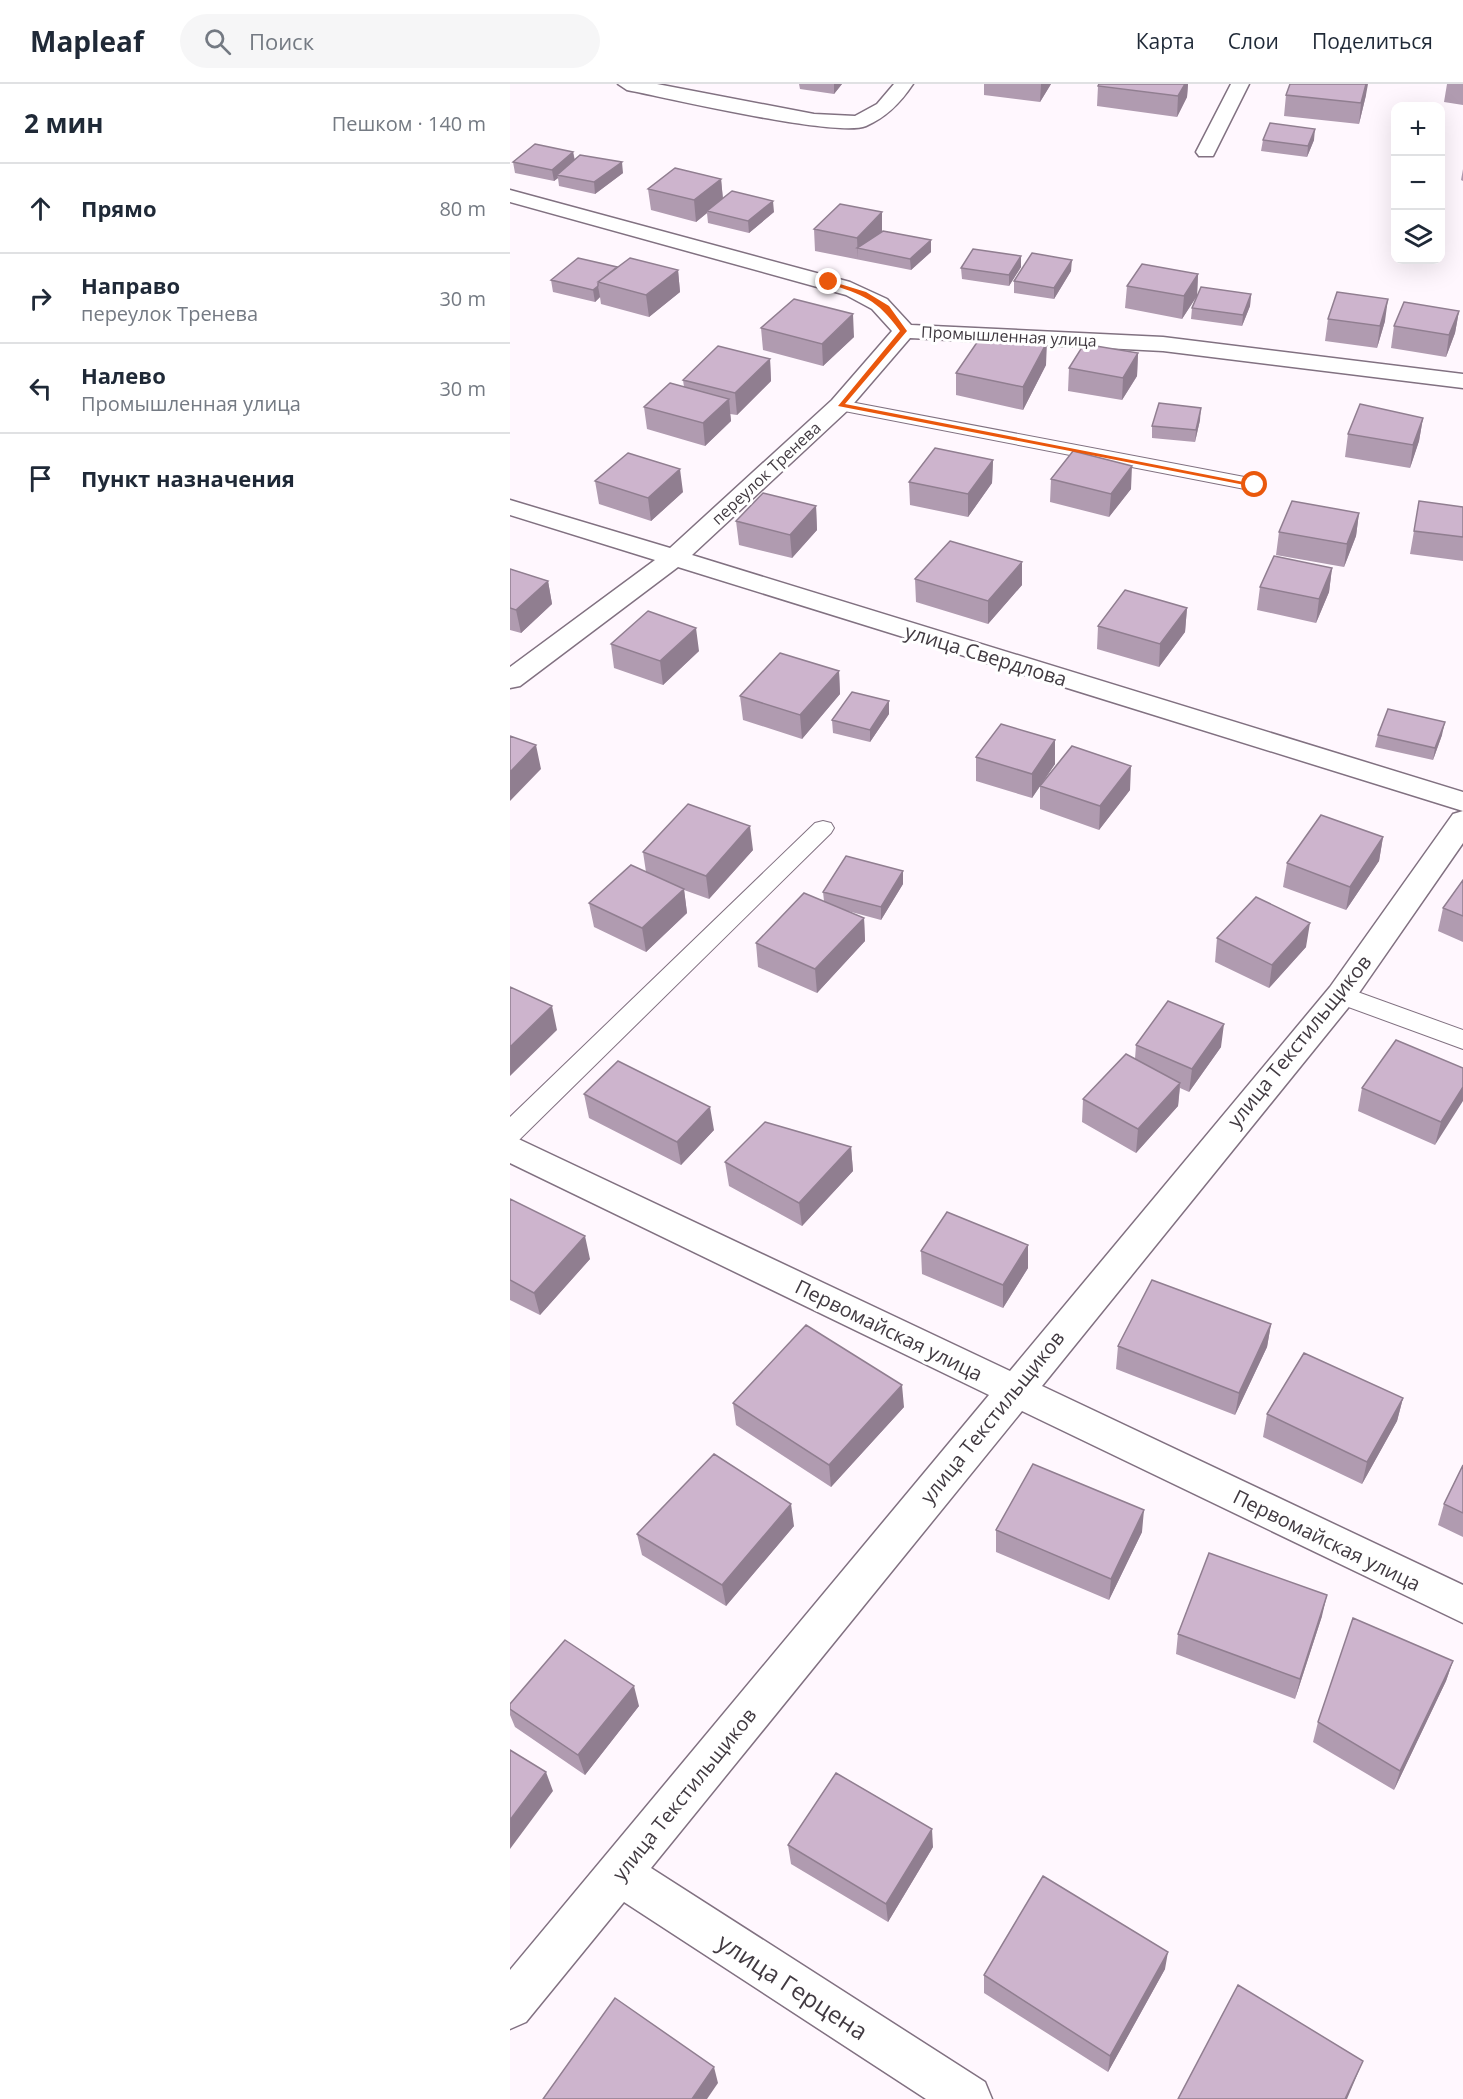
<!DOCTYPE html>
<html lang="ru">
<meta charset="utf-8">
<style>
:root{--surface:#fff;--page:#f6f6f7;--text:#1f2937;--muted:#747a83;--line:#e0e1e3}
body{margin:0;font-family:"Open Sans",sans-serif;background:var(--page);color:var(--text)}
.controls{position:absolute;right:18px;top:18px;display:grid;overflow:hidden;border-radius:12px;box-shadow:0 6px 24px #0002}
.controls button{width:54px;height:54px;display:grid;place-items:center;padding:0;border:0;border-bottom:2px solid var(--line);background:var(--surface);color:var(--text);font:30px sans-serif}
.stop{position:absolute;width:18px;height:18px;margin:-14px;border:4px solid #ea580c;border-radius:50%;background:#fff}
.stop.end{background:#ea580c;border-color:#fff;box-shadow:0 2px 6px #0008}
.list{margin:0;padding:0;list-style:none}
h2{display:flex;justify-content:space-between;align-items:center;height:78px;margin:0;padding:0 24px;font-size:26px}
h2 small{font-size:20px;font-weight:400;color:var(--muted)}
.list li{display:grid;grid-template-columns:39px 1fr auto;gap:18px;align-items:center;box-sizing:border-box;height:90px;padding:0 24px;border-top:2px solid var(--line)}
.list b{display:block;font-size:22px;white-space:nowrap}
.list p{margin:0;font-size:20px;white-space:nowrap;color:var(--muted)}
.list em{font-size:20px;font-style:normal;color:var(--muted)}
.icon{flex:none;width:33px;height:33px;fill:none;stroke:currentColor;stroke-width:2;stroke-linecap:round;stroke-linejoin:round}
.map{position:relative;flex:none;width:953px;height:2015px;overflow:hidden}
header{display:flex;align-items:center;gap:36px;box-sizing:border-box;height:84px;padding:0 30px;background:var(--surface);border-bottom:2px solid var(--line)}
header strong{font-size:28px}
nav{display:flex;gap:33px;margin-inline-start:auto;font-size:21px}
.search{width:420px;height:54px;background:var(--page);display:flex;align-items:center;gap:15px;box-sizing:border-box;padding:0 21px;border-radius:33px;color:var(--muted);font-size:22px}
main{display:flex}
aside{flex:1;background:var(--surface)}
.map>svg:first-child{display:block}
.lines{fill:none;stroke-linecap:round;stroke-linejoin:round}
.lane-casing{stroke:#817181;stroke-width:2}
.street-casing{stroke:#817181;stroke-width:3}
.lane{fill:#fff;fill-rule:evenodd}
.street{fill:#fff;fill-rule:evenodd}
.wall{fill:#b09bb0}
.shaded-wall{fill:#907e90}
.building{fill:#cdb4cd;stroke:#907e90;stroke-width:1.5}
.route{fill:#ea580c}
.labels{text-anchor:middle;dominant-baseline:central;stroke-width:6;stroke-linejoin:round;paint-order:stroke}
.far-street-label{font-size:16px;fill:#413a41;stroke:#fff}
.street-label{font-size:20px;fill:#413a41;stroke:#fff}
.near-street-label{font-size:24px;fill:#413a41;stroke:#fff}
</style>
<header>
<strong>Mapleaf</strong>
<div class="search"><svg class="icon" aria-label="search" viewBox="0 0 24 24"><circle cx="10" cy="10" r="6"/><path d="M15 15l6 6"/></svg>Поиск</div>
<nav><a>Карта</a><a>Слои</a><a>Поделиться</a></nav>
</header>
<main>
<aside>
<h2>2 мин<small>Пешком · 140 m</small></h2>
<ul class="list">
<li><svg class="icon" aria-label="ahead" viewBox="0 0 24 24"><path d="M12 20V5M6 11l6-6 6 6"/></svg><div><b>Прямо</b></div><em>80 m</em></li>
<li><svg class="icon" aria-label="right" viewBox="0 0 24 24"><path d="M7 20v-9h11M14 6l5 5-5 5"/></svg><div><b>Направо</b><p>переулок Тренева</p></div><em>30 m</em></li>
<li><svg class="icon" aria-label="left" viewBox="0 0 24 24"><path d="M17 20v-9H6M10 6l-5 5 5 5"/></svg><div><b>Налево</b><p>Промышленная улица</p></div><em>30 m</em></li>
<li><svg class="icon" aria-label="arrive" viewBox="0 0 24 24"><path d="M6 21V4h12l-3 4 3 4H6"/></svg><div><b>Пункт назначения</b></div></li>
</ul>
</aside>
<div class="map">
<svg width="953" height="2015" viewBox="0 0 953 2015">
<rect width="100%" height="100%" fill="#fff7fe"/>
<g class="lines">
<defs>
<path id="lane" d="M 330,316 L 745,395 L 754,401 L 745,407 L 324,325 L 321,321 Z
M 313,737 L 321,739 L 324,744 L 321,749 L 9,1056 L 0,1059 L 0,1033 L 305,739 Z
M 831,902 L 953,946 L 953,965 L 822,917 L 819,911 L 822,905 Z"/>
<path id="street" d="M 108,0 L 147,0 L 304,30 L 345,32 L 367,20 L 384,0 L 403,0 C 391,18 377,33 356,42 C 327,54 158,14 117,6 Z
M 721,0 L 739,0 L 703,72 L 689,72 L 686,68 Z
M 0,106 L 340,198 L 377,215 L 401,241 L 653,253 L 953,290 L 953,304 L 653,267 L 400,254 L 338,326 L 182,471 L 953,708 L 953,759 L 842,919 L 532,1302 L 953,1501 L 953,1539 L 512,1327 L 141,1784 L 475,1998 L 482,2015 L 416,2015 L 114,1818 L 16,1938 L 0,1945 L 0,1886 L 479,1311 L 0,1079 L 0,1051 L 500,1287 L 820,903 L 943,730 L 953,727 L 168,483 L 10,602 L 0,604 L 0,583 L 145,476 L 0,431 L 0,416 L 160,464 L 322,316 L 382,247 L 362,225 L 336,211 L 0,118 Z"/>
</defs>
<use href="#lane" class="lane-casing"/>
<use href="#street" class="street-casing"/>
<use href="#lane" class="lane"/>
<use href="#street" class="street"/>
</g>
<path class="wall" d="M 289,0 L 332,0 L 324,10 L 290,5 Z
M 474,0 L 541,0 L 530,18 L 474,11 Z
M 589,0 L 678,0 L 677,13 L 667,33 L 587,22 L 588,2 Z
M 937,0 L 953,0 L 953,21 L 934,18 Z
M 776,11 L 856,11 L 849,40 L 774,32 Z
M 753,56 L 804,56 L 797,73 L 751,67 Z
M 63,68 L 65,76 L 113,89 L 85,110 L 49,102 L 48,94 L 44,97 L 5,89 L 3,78 Z
M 953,85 L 953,97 L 951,96 Z
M 211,95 L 213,115 L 264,128 L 239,149 L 198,139 L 197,129 L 186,138 L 141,126 L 138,105 Z
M 304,145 L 372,147 L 421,168 L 401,186 L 305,167 Z
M 107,183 L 168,186 L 170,208 L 139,233 L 91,220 L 90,213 L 85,218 L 43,208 L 41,196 Z
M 511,183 L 499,202 L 452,195 L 451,184 Z
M 561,187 L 544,215 L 504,209 L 504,197 Z
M 688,190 L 687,212 L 741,210 L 740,222 L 732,242 L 681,235 L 682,224 L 686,213 L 672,235 L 615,224 L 617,202 Z
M 949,227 L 945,249 L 936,273 L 881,264 L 884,242 Z
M 818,235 L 875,237 L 867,264 L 815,257 Z
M 251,244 L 344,253 L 313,282 L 253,266 Z
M 628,269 L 627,292 L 612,316 L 558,307 L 559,284 Z
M 260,275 L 261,297 L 227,331 L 220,330 L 221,337 L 195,362 L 137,345 L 134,323 L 174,303 L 173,296 Z
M 536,281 L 513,326 L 446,311 L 446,289 Z
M 913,334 L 909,357 L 900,384 L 835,373 L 838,350 Z
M 690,336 L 685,358 L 642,354 L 642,342 Z
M 483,376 L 482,399 L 458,433 L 400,421 L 399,398 Z
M 541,395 L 621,405 L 599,433 L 540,418 Z
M 85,397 L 173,408 L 141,437 L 89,420 Z
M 306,422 L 307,446 L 282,474 L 229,461 L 226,437 Z
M 953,423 L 953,477 L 900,470 L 904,447 Z
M 849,429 L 846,452 L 834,483 L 766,471 L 769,448 Z
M 822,484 L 819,508 L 806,539 L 747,526 L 750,503 Z
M 0,485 L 38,497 L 42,520 L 11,549 L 0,546 Z
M 405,495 L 512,501 L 478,540 L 406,518 Z
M 677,524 L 675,548 L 649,583 L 587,565 L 588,542 Z
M 101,560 L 189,567 L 153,601 L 104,584 Z
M 329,587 L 330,610 L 292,655 L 233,636 L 230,612 Z
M 379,630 L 360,658 L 323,649 L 322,636 Z
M 868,651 L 932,651 L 923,676 L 865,663 Z
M 545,656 L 545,680 L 522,714 L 466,697 L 466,673 Z
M 530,702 L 620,706 L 589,746 L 530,725 Z
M 873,753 L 869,777 L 836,826 L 773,803 L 777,779 Z
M 243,766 L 199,815 L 174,806 L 177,829 L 136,868 L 84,843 L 79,819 L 136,788 L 133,768 Z
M 953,796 L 953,858 L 928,847 L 933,824 Z
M 393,800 L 371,836 L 334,826 L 354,834 L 355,857 L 307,909 L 248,883 L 246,859 L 314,817 L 313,808 Z
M 707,854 L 796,863 L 759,904 L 705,878 Z
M 626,961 L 711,963 L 679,1008 L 670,1004 L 668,1022 L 626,1069 L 572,1038 L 573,1015 L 625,975 Z
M 953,984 L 925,1061 L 848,1027 L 852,1004 Z
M 74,1010 L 204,1046 L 171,1081 L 79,1034 Z
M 341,1063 L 343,1087 L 292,1142 L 219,1102 L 215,1078 Z
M 0,1115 L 80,1175 L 30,1231 L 0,1216 Z
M 411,1167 L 518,1184 L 493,1224 L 412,1190 Z
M 761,1240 L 757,1263 L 725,1331 L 606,1285 L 608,1262 Z
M 893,1314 L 887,1337 L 852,1400 L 753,1353 L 757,1330 Z
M 223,1319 L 394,1323 L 321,1403 L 226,1341 Z
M 953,1381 L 953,1453 L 928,1441 L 934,1420 Z
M 284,1442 L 216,1522 L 132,1471 L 127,1450 Z
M 486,1446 L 632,1448 L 599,1516 L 486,1468 Z
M 812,1532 L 785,1615 L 666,1570 L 668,1550 Z
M 943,1577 L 936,1597 L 884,1706 L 803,1658 L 808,1638 Z
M 0,1620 L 129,1622 L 75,1691 L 5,1643 L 0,1631 Z
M 278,1761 L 423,1763 L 378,1838 L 281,1780 Z
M 655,1885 L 598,1988 L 474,1909 L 474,1891 Z"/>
<path class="shaded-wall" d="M 324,0 L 332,0 L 324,10 Z
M 531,0 L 541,0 L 530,18 Z
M 675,0 L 678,0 L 677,13 L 667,33 L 668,12 Z
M 856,0 L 858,0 L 856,11 L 849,40 L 851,19 Z
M 805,45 L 804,56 L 797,73 L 798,62 Z
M 63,68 L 65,79 L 47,91 L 48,94 L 44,97 L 42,86 Z
M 112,78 L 113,89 L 85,110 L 84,98 Z
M 211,95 L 213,116 L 197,127 L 197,129 L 186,138 L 184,116 Z
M 263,117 L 264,128 L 239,149 L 238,137 Z
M 372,128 L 372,150 L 347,164 L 348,175 L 347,154 Z
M 421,156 L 421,168 L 401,186 L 400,175 Z
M 511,172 L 511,183 L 499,202 L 499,191 Z
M 562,176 L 561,187 L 544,215 L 544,204 Z
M 168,186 L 170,208 L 139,233 L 136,211 Z
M 688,190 L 687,212 L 672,235 L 674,212 Z
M 88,202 L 90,213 L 85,218 L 83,206 Z
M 741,210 L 740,222 L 732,242 L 733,231 Z
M 878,215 L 875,237 L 867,264 L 870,242 Z
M 949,227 L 945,249 L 936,273 L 939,251 Z
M 343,230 L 344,253 L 313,282 L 312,260 Z
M 537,258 L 536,281 L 513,326 L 513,303 Z
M 628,269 L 627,292 L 612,316 L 613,294 Z
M 260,275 L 261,297 L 227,331 L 225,309 Z
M 219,315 L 221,337 L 195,362 L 193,339 Z
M 691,324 L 690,336 L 685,358 L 686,346 Z
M 913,334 L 909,357 L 900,384 L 903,361 Z
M 483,376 L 482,399 L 458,433 L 458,410 Z
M 622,382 L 621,405 L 599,433 L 601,410 Z
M 170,385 L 173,408 L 141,437 L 138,414 Z
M 306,422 L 307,446 L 282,474 L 280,451 Z
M 849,429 L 846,452 L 834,483 L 837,460 Z
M 512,478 L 512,501 L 478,540 L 478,517 Z
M 822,484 L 819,508 L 806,539 L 809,515 Z
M 38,497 L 42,520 L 11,549 L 6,526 Z
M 677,524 L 675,548 L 649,583 L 650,560 Z
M 186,544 L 189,567 L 153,601 L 150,577 Z
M 329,587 L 330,610 L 292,655 L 290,631 Z
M 379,617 L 379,630 L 360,658 L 360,646 Z
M 935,638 L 932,651 L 923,676 L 925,664 Z
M 545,656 L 545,680 L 522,714 L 522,690 Z
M 26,661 L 31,685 L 0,717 L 0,688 Z
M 621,682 L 620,706 L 589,746 L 590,722 Z
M 240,742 L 243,766 L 199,815 L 196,792 Z
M 873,753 L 869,777 L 836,826 L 840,803 Z
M 393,787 L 393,800 L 371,836 L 371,823 Z
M 174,805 L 177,829 L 136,868 L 132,844 Z
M 354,834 L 355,857 L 307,909 L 305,885 Z
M 800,839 L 796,863 L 759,904 L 762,881 Z
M 42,922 L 47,946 L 0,992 L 0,963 Z
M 714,940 L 711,963 L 679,1008 L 682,985 Z
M 670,999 L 668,1022 L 626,1069 L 628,1045 Z
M 953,1003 L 953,1017 L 925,1061 L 931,1038 Z
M 200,1023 L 204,1046 L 171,1081 L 167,1058 Z
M 341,1063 L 343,1087 L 292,1142 L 289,1119 Z
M 75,1152 L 80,1175 L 30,1231 L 24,1209 Z
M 518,1161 L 518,1184 L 493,1224 L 493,1201 Z
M 761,1240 L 757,1263 L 725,1331 L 729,1309 Z
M 392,1301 L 394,1323 L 321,1403 L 319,1381 Z
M 893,1314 L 887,1337 L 852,1400 L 857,1378 Z
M 281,1420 L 284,1442 L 216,1522 L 212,1501 Z
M 634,1426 L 632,1448 L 599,1516 L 601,1495 Z
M 817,1511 L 812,1532 L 785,1615 L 790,1595 Z
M 943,1577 L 936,1597 L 884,1706 L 890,1687 Z
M 124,1602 L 129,1622 L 75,1691 L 68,1671 Z
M 36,1688 L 43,1707 L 0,1765 L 0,1736 Z
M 422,1745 L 423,1763 L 378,1838 L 376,1820 Z
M 658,1868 L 655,1885 L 598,1988 L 600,1972 Z
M 853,1977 L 837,2015 L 835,2015 Z
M 204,1983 L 208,1999 L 197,2015 L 182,2015 Z"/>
<path class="building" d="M 589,0 L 675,0 L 668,12 L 588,2 Z
M 780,0 L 856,0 L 851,19 L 776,11 Z
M 760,39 L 805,45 L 798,62 L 753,56 Z
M 25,60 L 63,68 L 42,86 L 3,78 Z
M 70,71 L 112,78 L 84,98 L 47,91 Z
M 165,84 L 211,95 L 184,116 L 138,105 Z
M 222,107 L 263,117 L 238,137 L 197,127 Z
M 330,120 L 372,128 L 347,154 L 304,145 Z
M 373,147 L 421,156 L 400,175 L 347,164 Z
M 463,165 L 511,172 L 499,191 L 451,184 Z
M 522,169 L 562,176 L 544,204 L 504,197 Z
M 68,174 L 107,183 L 88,198 L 88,202 L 83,206 L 41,196 Z
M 120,174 L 168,186 L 136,211 L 88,198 Z
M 632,180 L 688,190 L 674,212 L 617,202 Z
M 691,203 L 741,210 L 733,231 L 682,224 Z
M 827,208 L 878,215 L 870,242 L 818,235 Z
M 284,215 L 343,230 L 312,260 L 251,244 Z
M 894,218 L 949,227 L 939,251 L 884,242 Z
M 470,254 L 537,258 L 513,303 L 446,289 Z
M 574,260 L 628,269 L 613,294 L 559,284 Z
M 208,262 L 260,275 L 225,309 L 173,296 Z
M 160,299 L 219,315 L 193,339 L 134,323 Z
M 649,319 L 691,324 L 686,346 L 642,342 Z
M 850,320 L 913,334 L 903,361 L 838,350 Z
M 425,364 L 483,376 L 458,410 L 399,398 Z
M 563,367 L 622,382 L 601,410 L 541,395 Z
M 118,369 L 170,385 L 138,414 L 85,397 Z
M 253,409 L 306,422 L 280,451 L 226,437 Z
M 782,417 L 849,429 L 837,460 L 769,448 Z
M 909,417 L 953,423 L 953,453 L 904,447 Z
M 440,457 L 512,478 L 478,517 L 405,495 Z
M 764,472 L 822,484 L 809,515 L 750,503 Z
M 0,485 L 38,497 L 6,526 L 0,524 Z
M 615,506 L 677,524 L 650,560 L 588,542 Z
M 138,527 L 186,544 L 150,577 L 101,560 Z
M 270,569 L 329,587 L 290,631 L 230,612 Z
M 342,608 L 379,617 L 360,646 L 322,636 Z
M 878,625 L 935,638 L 925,664 L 868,651 Z
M 491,640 L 545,656 L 522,690 L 466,673 Z
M 0,652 L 26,661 L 0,688 Z
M 562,662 L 621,682 L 590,722 L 530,702 Z
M 178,720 L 240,742 L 196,792 L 133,768 Z
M 811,731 L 873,753 L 840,803 L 777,779 Z
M 336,772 L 393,787 L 371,823 L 313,808 Z
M 121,781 L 174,805 L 132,844 L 79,819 Z
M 953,796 L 953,832 L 933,824 Z
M 294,809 L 354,834 L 305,885 L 246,859 Z
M 746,813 L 800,839 L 762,881 L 707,854 Z
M 0,903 L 42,922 L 0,963 Z
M 658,917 L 714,940 L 682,985 L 626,961 Z
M 886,956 L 953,984 L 953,1003 L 931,1038 L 852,1004 Z
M 616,970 L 670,999 L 628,1045 L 573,1015 Z
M 108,977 L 200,1023 L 167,1058 L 74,1010 Z
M 255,1038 L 341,1063 L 289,1119 L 215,1078 Z
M 0,1115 L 75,1152 L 24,1209 L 0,1196 Z
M 437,1128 L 518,1161 L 493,1201 L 411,1167 Z
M 642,1196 L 761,1240 L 729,1309 L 608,1262 Z
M 296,1241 L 392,1301 L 319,1381 L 223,1319 Z
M 794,1269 L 893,1314 L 857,1378 L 757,1330 Z
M 204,1370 L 281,1420 L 212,1501 L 127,1450 Z
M 523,1380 L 634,1426 L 601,1495 L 486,1446 Z
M 953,1381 L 953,1429 L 934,1420 Z
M 699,1469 L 817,1511 L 790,1595 L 668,1550 Z
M 843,1534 L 943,1577 L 890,1687 L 808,1638 Z
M 55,1556 L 124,1602 L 68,1671 L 0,1625 L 0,1620 Z
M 0,1666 L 36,1688 L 0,1736 Z
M 326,1689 L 422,1745 L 376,1820 L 278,1761 Z
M 533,1792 L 658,1868 L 600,1972 L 474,1891 Z
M 728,1901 L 853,1977 L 835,2015 L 668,2015 Z
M 105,1914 L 204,1983 L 182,2015 L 33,2015 Z"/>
<path class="route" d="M 317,196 L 356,208 L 379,222 L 397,247 L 335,320 L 749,401 L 745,403 L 328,322 L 390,247 C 367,215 353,211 317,199 Z"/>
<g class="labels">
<g class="far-street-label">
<text transform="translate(499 252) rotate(3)">Промышленная улица</text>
<text transform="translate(256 389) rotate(-43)">переулок Тренева</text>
</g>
<g class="street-label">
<text transform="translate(476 571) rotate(17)">улица Свердлова</text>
<text transform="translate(789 957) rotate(-51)">улица Текстильщиков</text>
<text transform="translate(379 1246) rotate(26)">Первомайская улица</text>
<text transform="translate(482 1333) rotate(-51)">улица Текстильщиков</text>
<text transform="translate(817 1456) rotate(26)">Первомайская улица</text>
<text transform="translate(174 1710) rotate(-51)">улица Текстильщиков</text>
</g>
<g class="near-street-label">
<text transform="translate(283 1902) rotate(33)">улица Герцена</text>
</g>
</g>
</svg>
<div class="controls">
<button>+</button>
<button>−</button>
<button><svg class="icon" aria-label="layers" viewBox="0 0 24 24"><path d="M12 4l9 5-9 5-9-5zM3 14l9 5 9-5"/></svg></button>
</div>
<div class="stop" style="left:745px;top:401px"></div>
<div class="stop end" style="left:319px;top:198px"></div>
</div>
</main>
